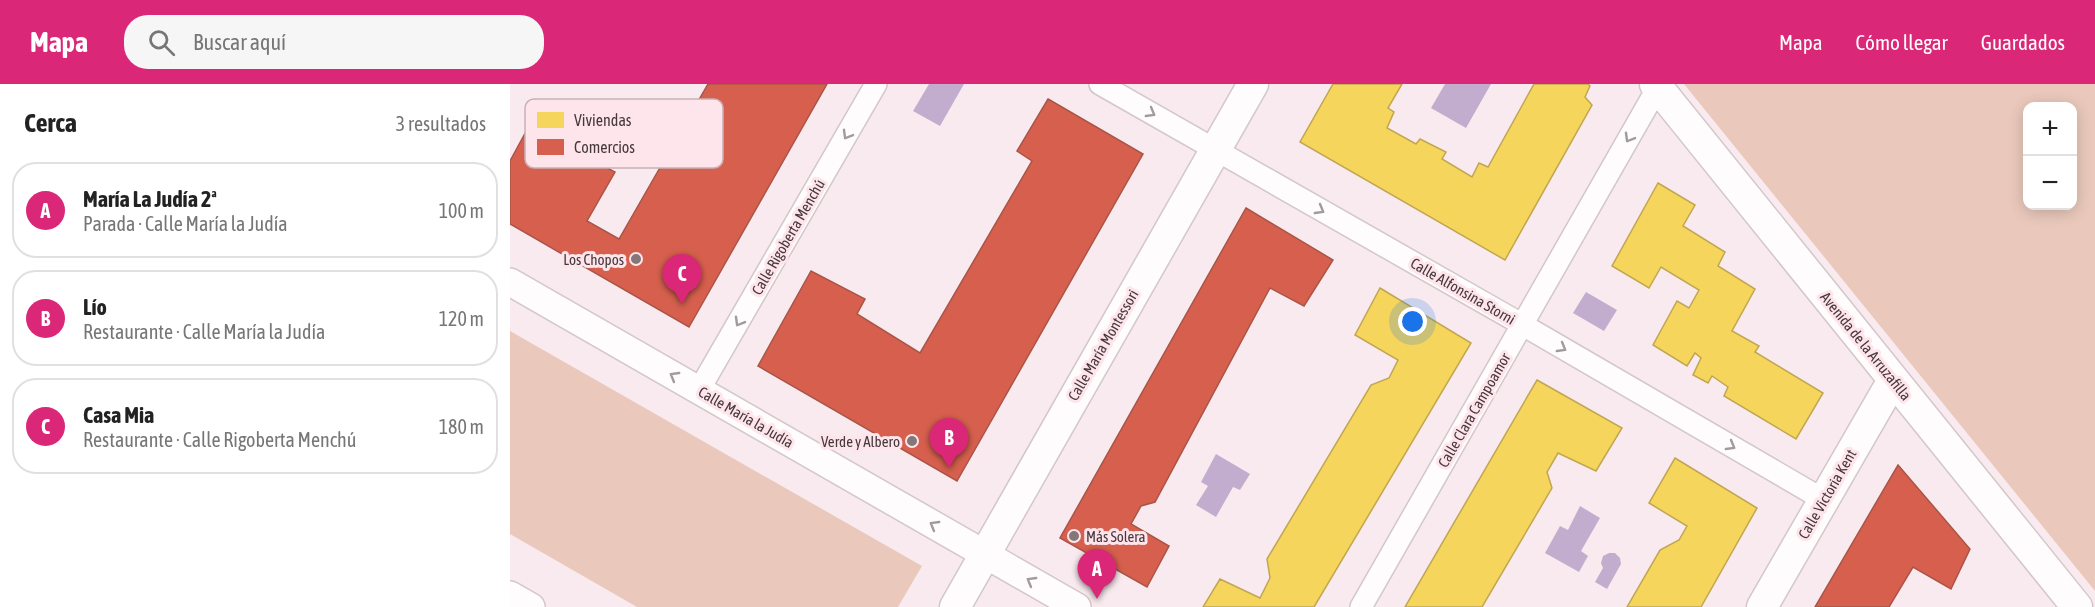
<!DOCTYPE html>
<html lang="es">
<meta charset="utf-8">
<style>
:root{--surface:#fff;--page:#f6f6f6;--text:#222;--muted:#767676;--line:#e0e0e0;--accent:#db2777}
body{margin:0;font-family:"Asap Condensed",sans-serif;background:var(--page);color:var(--text)}
.controls{position:absolute;right:18px;top:18px;display:grid;overflow:hidden;border-radius:12px;box-shadow:0 3px 15px #0003}
.controls button{width:54px;height:54px;display:grid;place-items:center;padding:0;border:0;border-bottom:2px solid var(--line);background:var(--surface);color:var(--text);font:30px sans-serif}
.you{position:absolute;left:903px;top:238px;width:21px;height:21px;margin:-15px;border:4px solid #fff;border-radius:50%;background:#1a73e8;box-shadow:0 0 0 9px #1a73e833}
.badge{display:grid;place-items:center;width:39px;height:39px;border-radius:50%;background:var(--accent);color:#fff;font-size:20px;font-weight:700}
.pin{position:absolute;translate:-50% -50px;filter:drop-shadow(0 2px 3px #0008)}
.pin::after{content:'';position:absolute;top:32px;width:21px;height:18px;background:inherit;clip-path:polygon(0 0,100% 0,50% 100%)}
.list{margin:0;padding:0;list-style:none}
h2{display:flex;justify-content:space-between;align-items:center;height:78px;margin:0;padding:0 24px;font-size:26px}
h2 small{font-size:20px;font-weight:400;color:var(--muted)}
.list li{display:grid;grid-template-columns:39px 1fr auto;gap:18px;align-items:center;box-sizing:border-box;height:96px;margin:0 12px 12px;padding:0 12px;border:2px solid var(--line);border-radius:24px}
.list b{display:block;font-size:22px;white-space:nowrap}
.list p{margin:0;font-size:20px;white-space:nowrap;color:var(--muted)}
.list em{font-size:20px;font-style:normal;color:var(--muted)}
.icon{flex:none;width:33px;height:33px;fill:none;stroke:currentColor;stroke-width:2;stroke-linecap:round;stroke-linejoin:round}
.map{position:relative;flex:none;width:1585px;height:523px;overflow:hidden}
header{display:flex;align-items:center;gap:36px;box-sizing:border-box;height:84px;padding:0 30px;background:var(--accent);color:#fff}
header strong{font-size:28px}
nav{display:flex;gap:33px;margin-inline-start:auto;font-size:21px}
.search{width:420px;height:54px;background:var(--page);display:flex;align-items:center;gap:15px;box-sizing:border-box;padding:0 21px;border-radius:24px;color:var(--muted);font-size:22px}
main{display:flex}
aside{flex:1;background:var(--surface)}
.map>svg:first-child{display:block}
.green{fill:#eac9bc;fill-rule:evenodd}
.water{fill:#c3adce}
.homes{fill:#f6d55c;stroke:#c1a652;stroke-width:1.5}
.shops{fill:#d6604d;stroke:#aa5448;stroke-width:1.5}
.lines{fill:none;stroke-linecap:round;stroke-linejoin:round}
.minor-casing{stroke:#d3c7ca;stroke-width:24}
.tertiary-casing{stroke:#d3c7ca;stroke-width:30}
.secondary-casing{stroke:#d3c7ca;stroke-width:33}
.minor{stroke:#fefcfc;stroke-width:21}
.tertiary{stroke:#fefcfc;stroke-width:27}
.secondary{stroke:#fefcfc;stroke-width:30}
.oneway{stroke:#a29a9c}
.poi-dot{fill:#84777a;stroke:#fee4eb;stroke-width:2}
.labels{text-anchor:middle;dominant-baseline:central;stroke-width:6;stroke-linejoin:round;paint-order:stroke}
.street-label{font-size:15px;fill:#45393c;stroke:#fee4eb}
.poi-label{font-size:15px;fill:#45393c;stroke:#fee4eb;text-anchor:end}
.key{fill:#fee4eb;stroke:#c6b1b6;stroke-width:1.5}
.key-label{font-size:16px;fill:#45393c}
</style>
<header>
<strong>Mapa</strong>
<div class="search"><svg class="icon" aria-label="search" viewBox="0 0 24 24"><circle cx="10" cy="10" r="6"/><path d="M15 15l6 6"/></svg>Buscar aquí</div>
<nav><a>Mapa</a><a>Cómo llegar</a><a>Guardados</a></nav>
</header>
<main>
<aside>
<h2>Cerca<small>3 resultados</small></h2>
<ul class="list">
<li><span class="badge">A</span><div><b>María La Judía 2ª</b><p>Parada · Calle María la Judía</p></div><em>100 m</em></li>
<li><span class="badge">B</span><div><b>Lío</b><p>Restaurante · Calle María la Judía</p></div><em>120 m</em></li>
<li><span class="badge">C</span><div><b>Casa Mia</b><p>Restaurante · Calle Rigoberta Menchú</p></div><em>180 m</em></li>
</ul>
</aside>
<div class="map">
<svg width="1585" height="523" viewBox="0 0 1585 523">
<rect width="100%" height="100%" fill="#f8eaee"/>
<path class="green" d="M 1174,0 L 1585,0 L 1585,507 ZM 1562,22 L 1562,122 L 1518,122 L 1518,22 Z
M 0,247 L 412,482 L 388,523 L 127,523 L 0,450 Z"/>
<path class="water" d="M 419,0 L 454,0 L 430,42 L 403,27 Z
M 935,0 L 981,0 L 956,44 L 921,24 Z
M 1076,208 L 1107,226 L 1094,247 L 1063,229 Z
M 706,370 L 740,390 L 730,406 L 723,403 L 706,433 L 686,421 L 698,402 L 691,398 Z
M 1070,422 L 1090,434 L 1071,467 L 1078,472 L 1069,488 L 1035,469 L 1050,442 L 1058,446 Z
M 1099,469 L 1105,469 L 1110,474 L 1111,480 L 1097,505 L 1085,498 L 1093,484 L 1091,479 L 1093,472 Z"/>
<path class="homes" d="M 823,0 L 892,0 L 878,24 L 884,28 L 877,44 L 906,60 L 910,55 L 936,68 L 932,75 L 962,93 L 969,79 L 978,83 L 1024,0 L 1078,0 L 1080,2 L 1075,13 L 1082,21 L 995,176 L 790,58 Z
M 1148,99 L 1185,121 L 1173,142 L 1215,168 L 1208,182 L 1245,205 L 1222,247 L 1249,262 L 1245,268 L 1313,309 L 1286,355 L 1214,312 L 1218,303 L 1202,292 L 1198,299 L 1183,291 L 1191,274 L 1185,269 L 1177,282 L 1143,261 L 1167,217 L 1179,224 L 1189,206 L 1151,183 L 1139,204 L 1102,182 Z
M 870,204 L 961,259 L 804,523 L 693,523 L 710,495 L 750,514 L 760,494 L 757,475 L 861,301 L 879,294 L 888,276 L 845,251 Z
M 1027,296 L 1112,344 L 1086,387 L 1048,369 L 1037,388 L 1042,404 L 972,523 L 895,523 Z
M 1165,374 L 1247,424 L 1191,523 L 1117,523 L 1150,466 L 1169,456 L 1177,442 L 1139,419 Z"/>
<path class="shops" d="M 198,0 L 317,0 L 179,243 L 0,140 L 0,77 L 19,42 L 105,88 L 77,137 L 109,155 Z
M 538,15 L 633,70 L 447,397 L 248,282 L 301,187 L 355,215 L 347,230 L 410,269 L 522,77 L 507,67 Z
M 736,124 L 823,176 L 794,222 L 760,204 L 645,418 L 631,422 L 621,440 L 659,462 L 637,503 L 550,454 Z
M 1388,381 L 1460,465 L 1441,505 L 1403,483 L 1379,523 L 1305,523 Z"/>
<g class="lines">
<defs>
<path id="minor" d="M 590,0 L 1013,241 L 1314,416
M 189,306 L 366,0
M 851,523 L 1148,3"/>
<path id="tertiary" d="M 0,198 L 567,523
M 0,511 L 21,523"/>
<path id="secondary" d="M 1145,0 L 1567,523
M 445,523 L 743,0
M 1252,523 L 1383,296"/>
</defs>
<use href="#minor" class="minor-casing"/>
<use href="#tertiary" class="tertiary-casing"/>
<use href="#secondary" class="secondary-casing"/>
<use href="#minor" class="minor"/>
<use href="#tertiary" class="tertiary"/>
<use href="#secondary" class="secondary"/>
</g>
<defs><path id="oneway-chevron" d="M-2-3.5L2.5 0L-2 3.5" fill="none" stroke-width="1.6" stroke-linecap="round" stroke-linejoin="round" transform="scale(1.5)"/></defs>
<g class="oneway">
<use href="#oneway-chevron" transform="translate(641 29) rotate(30)"/>
<use href="#oneway-chevron" transform="translate(337 51) rotate(120)"/>
<use href="#oneway-chevron" transform="translate(1119 54) rotate(120)"/>
<use href="#oneway-chevron" transform="translate(810 126) rotate(30)"/>
<use href="#oneway-chevron" transform="translate(229 238) rotate(120)"/>
<use href="#oneway-chevron" transform="translate(1052 264) rotate(30)"/>
<use href="#oneway-chevron" transform="translate(164 292) rotate(-150)"/>
<use href="#oneway-chevron" transform="translate(1221 362) rotate(30)"/>
<use href="#oneway-chevron" transform="translate(424 441) rotate(-150)"/>
<use href="#oneway-chevron" transform="translate(521 497) rotate(-150)"/>
</g>
<g class="poi-dot">
<circle cx="126" cy="175" r="6"/>
<circle cx="402" cy="357" r="6"/>
<circle cx="564" cy="452" r="6"/>
</g>
<g class="labels">
<g class="street-label">
<text transform="translate(278 153) rotate(-60)">Calle Rigoberta Menchú</text>
<text transform="translate(953 207) rotate(30)">Calle Alfonsina Storni</text>
<text transform="translate(593 261) rotate(-60)">Calle María Montessori</text>
<text transform="translate(1356 262) rotate(51)">Avenida de la Arruzafilla</text>
<text transform="translate(964 326) rotate(-60)">Calle Clara Campoamor</text>
<text transform="translate(236 333) rotate(30)">Calle María la Judía</text>
<text transform="translate(1317 410) rotate(-60)">Calle Victoria Kent</text>
</g>
<g class="poi-label">
<text x="114" y="175">Los Chopos</text>
<text x="390" y="357">Verde y Albero</text>
<text x="576" y="452" text-anchor="start">Más Solera</text>
</g>
</g>
<rect x="15" y="15" width="198" height="69" rx="9" class="key"/>
<rect x="27" y="28" width="27" height="16" fill="#f6d55c"/>
<rect x="27" y="55" width="27" height="16" fill="#d6604d"/>
<g class="key-label">
<text x="64" y="42">Viviendas</text>
<text x="64" y="69">Comercios</text>
</g>
</svg>
<div class="controls">
<button>+</button>
<button>−</button>
</div>
<div class="you"></div>
<div class="pin badge" style="left:587px;top:515px">A</div>
<div class="pin badge" style="left:439px;top:384px">B</div>
<div class="pin badge" style="left:172px;top:220px">C</div>
</div>
</main>
